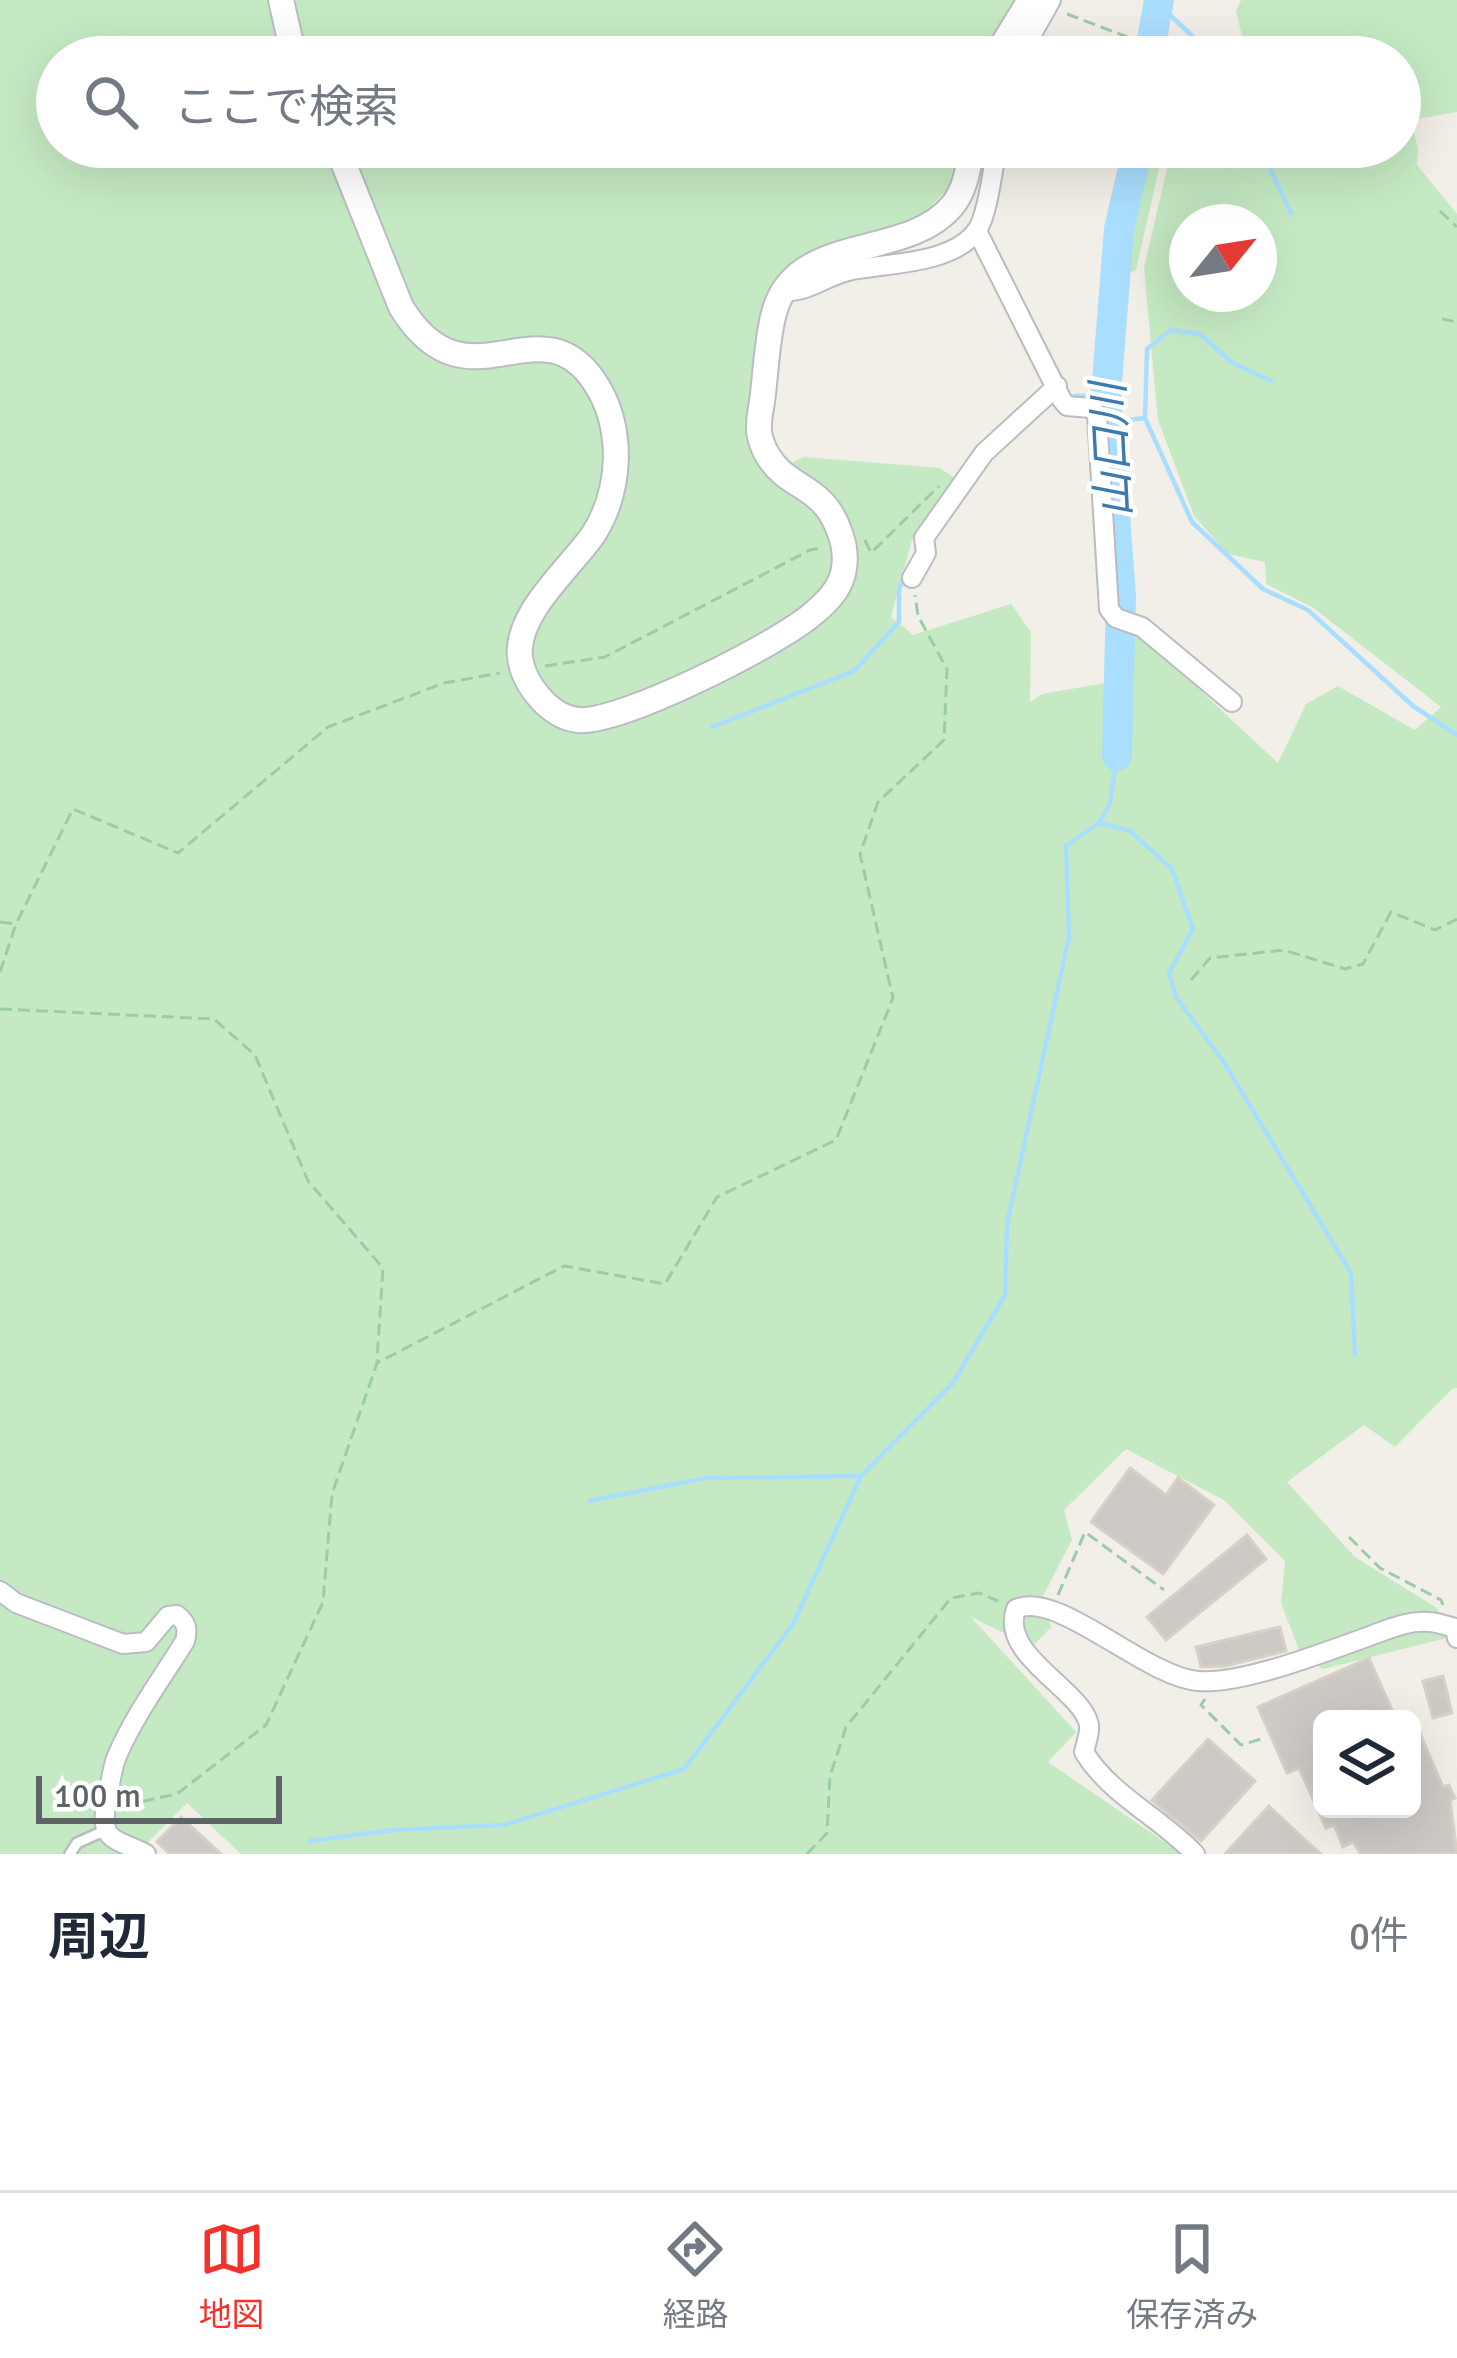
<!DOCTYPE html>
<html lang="ja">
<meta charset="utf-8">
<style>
:root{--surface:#fff;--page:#f2f2f3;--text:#1f2937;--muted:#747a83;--line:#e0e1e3;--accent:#f4312b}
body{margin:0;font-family:Signika,"Noto Sans JP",sans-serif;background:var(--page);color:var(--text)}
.controls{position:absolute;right:36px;bottom:36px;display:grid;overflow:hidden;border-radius:18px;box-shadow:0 12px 48px #0002}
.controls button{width:108px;height:108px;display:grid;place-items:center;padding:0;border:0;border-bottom:3px solid var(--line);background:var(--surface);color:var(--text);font:60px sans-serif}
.compass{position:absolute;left:1169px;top:204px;width:108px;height:108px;border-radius:50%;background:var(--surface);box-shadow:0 12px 48px #0002;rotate:60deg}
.scale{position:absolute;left:36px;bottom:30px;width:246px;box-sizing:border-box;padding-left:12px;border:6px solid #5e6368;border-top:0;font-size:33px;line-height:42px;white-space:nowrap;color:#5e6368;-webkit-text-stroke:9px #fff;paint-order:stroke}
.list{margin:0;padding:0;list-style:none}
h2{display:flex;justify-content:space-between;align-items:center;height:156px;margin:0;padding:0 48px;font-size:51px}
h2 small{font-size:39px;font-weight:400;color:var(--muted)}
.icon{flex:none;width:66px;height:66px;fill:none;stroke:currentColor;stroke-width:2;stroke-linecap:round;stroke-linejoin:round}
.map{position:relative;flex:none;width:1457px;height:1854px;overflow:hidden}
.search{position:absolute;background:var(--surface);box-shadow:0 12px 48px #0002;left:36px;right:36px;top:36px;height:132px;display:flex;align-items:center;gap:30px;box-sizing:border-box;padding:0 42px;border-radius:66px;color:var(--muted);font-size:45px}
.sheet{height:336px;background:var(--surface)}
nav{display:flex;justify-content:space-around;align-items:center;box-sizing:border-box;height:168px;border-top:3px solid var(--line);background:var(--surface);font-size:33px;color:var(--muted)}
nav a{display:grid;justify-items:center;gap:6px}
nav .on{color:var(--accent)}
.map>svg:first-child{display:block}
.green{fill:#c5eac3;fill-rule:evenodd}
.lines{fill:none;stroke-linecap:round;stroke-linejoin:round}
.stream{stroke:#aadeff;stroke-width:4.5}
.river{stroke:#aadeff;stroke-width:30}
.building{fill:#cdc9c4;stroke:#d7d0c5;stroke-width:3}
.service-casing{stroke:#b9bdc1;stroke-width:14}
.minor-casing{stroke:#b9bdc1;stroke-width:22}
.tertiary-casing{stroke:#b9bdc1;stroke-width:28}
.path{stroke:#9bcca7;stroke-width:3;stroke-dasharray:12 6;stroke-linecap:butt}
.service{stroke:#fff;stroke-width:9}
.minor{stroke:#fff;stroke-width:18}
.tertiary{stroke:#fff;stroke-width:24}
.labels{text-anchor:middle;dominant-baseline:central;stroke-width:9;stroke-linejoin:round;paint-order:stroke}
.water-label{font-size:45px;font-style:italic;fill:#3c7ab0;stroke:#fff}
</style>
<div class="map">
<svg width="1457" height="1854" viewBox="0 0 1457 1854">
<rect width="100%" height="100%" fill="#f1efe7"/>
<path class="green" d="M 0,0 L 1016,0 L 985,57 L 57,57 L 57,147 L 960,147 L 952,184 L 918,220 L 804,255 L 767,295 L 747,431 L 765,475 L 804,457 L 940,468 L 955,478 L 912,540 L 891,617 L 913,635 L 1011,604 L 1031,632 L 1030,702 L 1042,694 L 1111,682 L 1110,630 L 1142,636 L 1278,763 L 1306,704 L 1338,686 L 1415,730 L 1441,707 L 1312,607 L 1266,584 L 1265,562 L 1228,554 L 1194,516 L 1158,420 L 1144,268 L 1172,147 L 1400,147 L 1400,57 L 1247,57 L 1236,11 L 1241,0 L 1457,0 L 1457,112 L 1411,120 L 1418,149 L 1417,165 L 1457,214 L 1457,1388 L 1453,1388 L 1395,1447 L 1364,1425 L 1287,1482 L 1355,1557 L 1437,1608 L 1447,1638 L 1323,1669 L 1301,1655 L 1281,1603 L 1285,1561 L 1224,1500 L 1126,1449 L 1064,1510 L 1072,1540 L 1042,1598 L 1051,1627 L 1032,1647 L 971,1617 L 1076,1732 L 1048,1762 L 1182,1854 L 241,1854 L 187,1803 L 145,1845 L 148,1854 L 0,1854 ZM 1187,222 L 1259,222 L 1259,294 L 1187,294 Z
M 1149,147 L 1164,147 L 1136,270 L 1125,275 L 1127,235 Z"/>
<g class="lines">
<path class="stream" d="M 1160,0 L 1170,15 L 1206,49
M 1260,147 L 1291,213
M 1075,396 L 1106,395
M 1145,418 L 1147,349 L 1171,330 L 1200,334 L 1231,362 L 1271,381
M 1107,423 L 1145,418 L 1192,522 L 1263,589 L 1308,610 L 1413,706 L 1457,735
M 712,727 L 854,671 L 899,622 L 899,589 L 904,578
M 1099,823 L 1130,831 L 1172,869 L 1193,929 L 1169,973 L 1176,997 L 1223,1061 L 1351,1273 L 1355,1355
M 589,1501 L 706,1478 L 861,1476
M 309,1841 L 393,1830 L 504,1825 L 684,1769 L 793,1624 L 861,1476 L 953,1383 L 1005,1295 L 1007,1224 L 1069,937 L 1066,846 L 1099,823 L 1110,803 L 1117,756"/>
<path class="river" d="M 1149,57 L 1159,0
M 1117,756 L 1121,597 L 1106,395 L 1119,229 L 1138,147"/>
</g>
<path class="building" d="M 1130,1468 L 1166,1495 L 1178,1478 L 1214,1505 L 1163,1574 L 1091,1522 Z
M 1247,1535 L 1266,1559 L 1166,1640 L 1147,1617 Z
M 1280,1627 L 1286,1651 L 1225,1666 L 1201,1667 L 1196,1647 Z
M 1369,1658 L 1396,1719 L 1322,1719 L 1322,1809 L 1412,1809 L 1412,1715 L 1443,1787 L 1449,1785 L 1455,1798 L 1450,1800 L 1457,1854 L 1361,1854 L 1353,1842 L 1343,1847 L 1334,1825 L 1326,1828 L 1299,1768 L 1287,1773 L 1258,1707 Z
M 1443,1676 L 1452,1713 L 1433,1718 L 1423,1681 Z
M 1208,1739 L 1255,1781 L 1201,1841 L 1152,1800 Z
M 1269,1806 L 1302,1837 L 1321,1854 L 1225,1854 Z
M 181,1817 L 221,1854 L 170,1854 L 157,1842 Z"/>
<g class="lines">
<defs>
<path id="service" d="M 70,1854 L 77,1843 L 106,1830"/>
<path id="minor" d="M 1019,57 L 1051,0
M 977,231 L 1062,400 L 1067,406 L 1091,408 L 1097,415 L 1109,609 L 1116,618 L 1142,627 L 1232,702
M 781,292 C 814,291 824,276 852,270 C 888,263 954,264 977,230 C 988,215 993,167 997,147
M 912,578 L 926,553 L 924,538 L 984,453 L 1057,386
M 0,1591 L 16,1603 L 123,1644 L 146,1642 L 168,1616 L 177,1615 C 187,1623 188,1629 185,1641 C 162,1678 134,1716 117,1756 C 112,1768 111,1781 108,1794 C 106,1805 102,1821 107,1831 C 111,1842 135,1847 146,1854
M 1195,1854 C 1161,1818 1109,1794 1084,1752 C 1086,1743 1090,1734 1089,1725 C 1082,1689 999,1656 1016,1609 C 1057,1589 1145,1677 1198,1681 C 1241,1685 1325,1652 1367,1637 C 1387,1630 1407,1620 1429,1622 C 1437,1622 1447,1626 1455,1628 L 1457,1638"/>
<path id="tertiary" d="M 281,0 L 294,57
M 995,57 L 1030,0
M 337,147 L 401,307 C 467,415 538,299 594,381 C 609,403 616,431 616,458 C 615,485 608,512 593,535 C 570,568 515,614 520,657 C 523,683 549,717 578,720 C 620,724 781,643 815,612 C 828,601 842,587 844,568 C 846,556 844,544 840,533 C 823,483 789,491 768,456 C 764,450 759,437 759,430 C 758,419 762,405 763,394 C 766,368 767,339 774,313 C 795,232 906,261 952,206 C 966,189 968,168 972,147"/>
</defs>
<use href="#service" class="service-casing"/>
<use href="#minor" class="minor-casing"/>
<use href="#tertiary" class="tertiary-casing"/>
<path class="path" d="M 1067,14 L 1146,44 L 1196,57
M 1220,57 L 1225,53
M 1440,211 L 1457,227
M 1442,319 L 1457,322
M 865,540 L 871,553 L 939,486
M 545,666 L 605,657 L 810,550 L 821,548
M 0,922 L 16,924
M 0,972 L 16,924 L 73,809 L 178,853 L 328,727 L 444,683 L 500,673
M 1191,980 L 1210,958 L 1284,950 L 1345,969 L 1363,964 L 1391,912 L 1435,930 L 1457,919
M 0,1009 L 214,1019 L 255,1055 L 308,1181 L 383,1268 L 377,1361
M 1349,1537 L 1380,1568 L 1441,1600 L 1443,1605
M 1058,1595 L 1085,1532 L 1164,1590
M 1205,1699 L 1201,1705 L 1241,1745 L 1261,1739
M 125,1805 L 177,1794 L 266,1725 L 323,1602 L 332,1494 L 377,1363 L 564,1266 L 665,1284 L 717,1197 L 836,1140 L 893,998 L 860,854 L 878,802 L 944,740 L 947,669 L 918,616 L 915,595
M 807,1854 L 827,1833 L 830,1776 L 846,1727 L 951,1598 L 979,1593 L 998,1601"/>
<use href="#service" class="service"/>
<use href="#minor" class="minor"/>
<use href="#tertiary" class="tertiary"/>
</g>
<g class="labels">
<g class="water-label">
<text transform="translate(1112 450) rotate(-93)">山口川</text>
</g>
</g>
</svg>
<div class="controls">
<button><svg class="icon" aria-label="layers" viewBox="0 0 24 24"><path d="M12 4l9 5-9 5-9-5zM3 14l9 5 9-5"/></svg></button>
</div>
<svg class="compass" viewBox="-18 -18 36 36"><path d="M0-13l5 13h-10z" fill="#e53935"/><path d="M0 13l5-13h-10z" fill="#747a83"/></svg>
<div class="scale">100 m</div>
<div class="search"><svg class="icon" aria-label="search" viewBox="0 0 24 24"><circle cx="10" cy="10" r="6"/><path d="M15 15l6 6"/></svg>ここで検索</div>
</div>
<section class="sheet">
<h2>周辺<small>0件</small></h2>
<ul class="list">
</ul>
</section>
<nav>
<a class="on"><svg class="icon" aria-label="map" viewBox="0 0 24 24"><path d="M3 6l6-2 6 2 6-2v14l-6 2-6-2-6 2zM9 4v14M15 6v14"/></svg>地図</a>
<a><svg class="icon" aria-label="directions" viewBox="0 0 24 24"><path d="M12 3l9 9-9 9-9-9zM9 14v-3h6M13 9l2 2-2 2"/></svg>経路</a>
<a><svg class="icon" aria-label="saved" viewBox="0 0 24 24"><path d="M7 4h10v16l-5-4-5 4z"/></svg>保存済み</a>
</nav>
